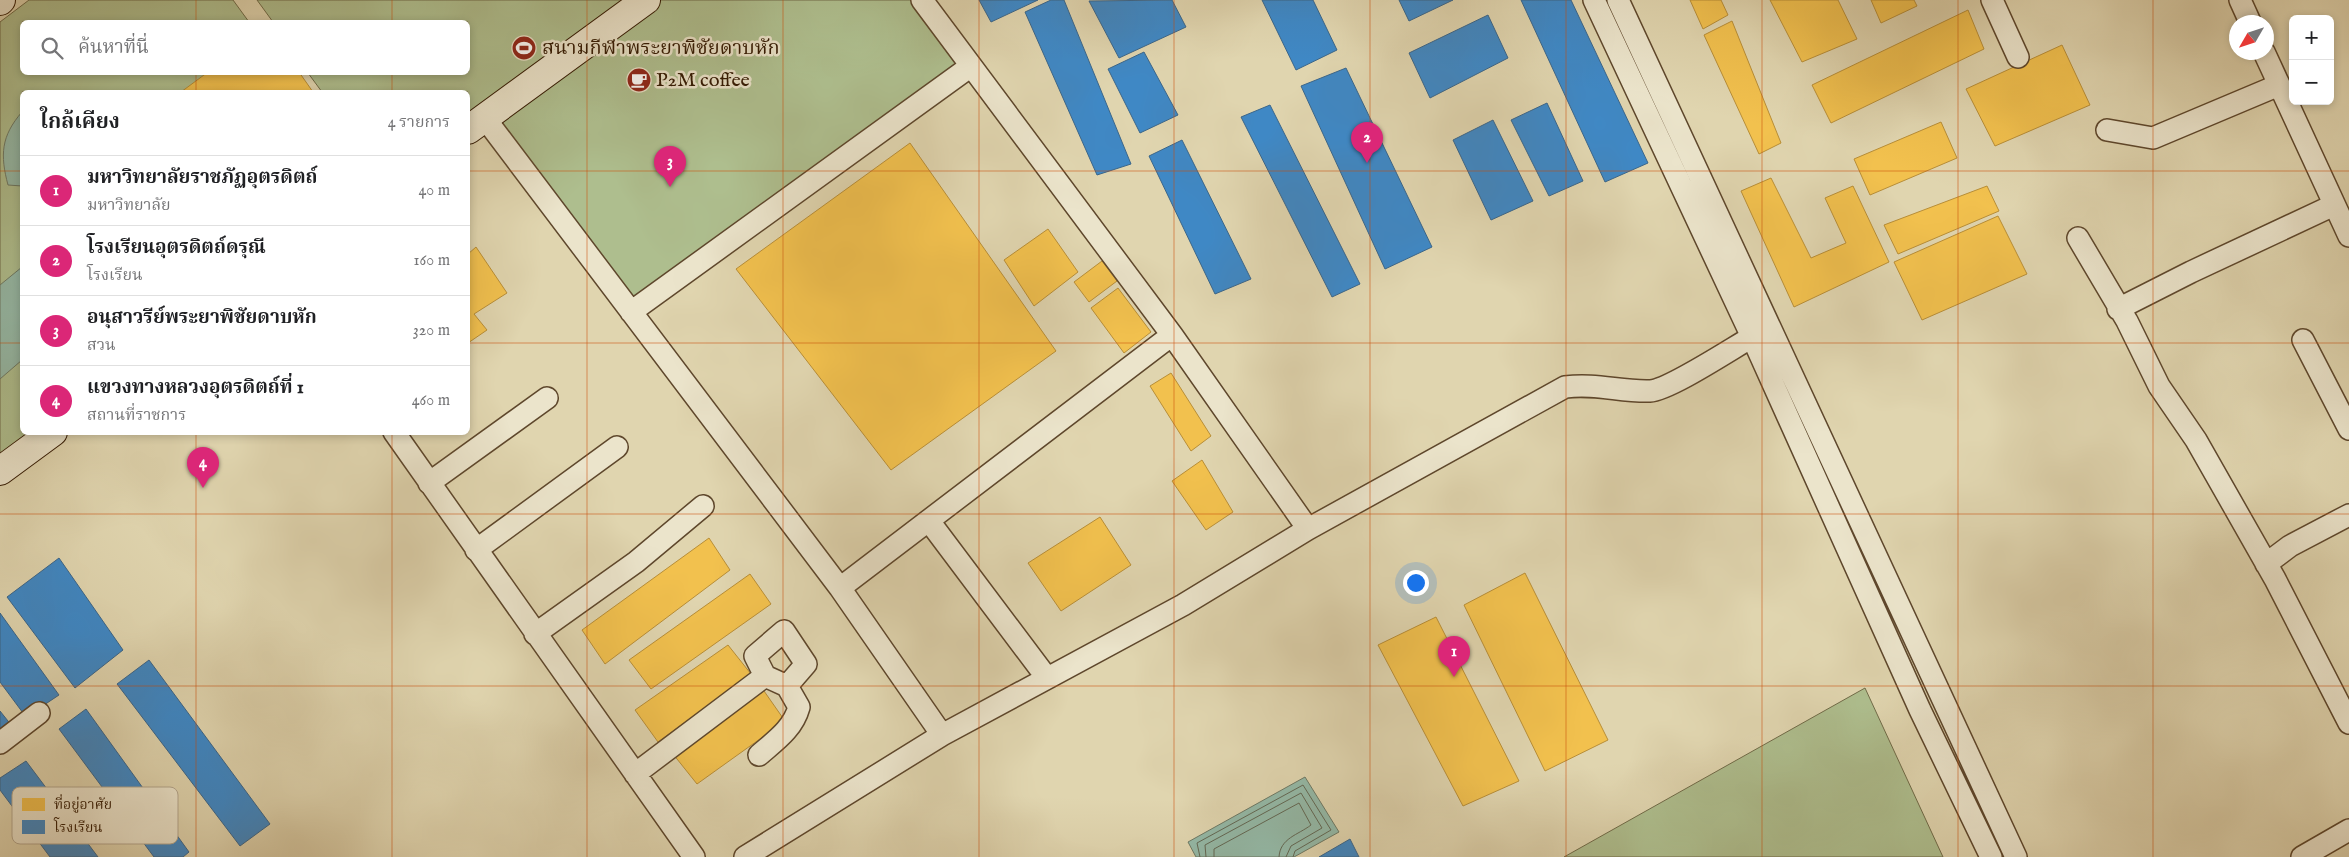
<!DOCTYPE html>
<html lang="th">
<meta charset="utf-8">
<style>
:root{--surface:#fff;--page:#f2f2f2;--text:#202124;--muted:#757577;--line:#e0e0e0;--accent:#db2777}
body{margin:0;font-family:"IM FELL English","Noto Serif Thai",serif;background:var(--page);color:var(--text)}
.controls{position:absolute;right:15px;top:15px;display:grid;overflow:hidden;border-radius:8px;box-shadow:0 2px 8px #0003}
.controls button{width:45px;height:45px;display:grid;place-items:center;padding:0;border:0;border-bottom:1px solid var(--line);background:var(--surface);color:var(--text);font:25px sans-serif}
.compass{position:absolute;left:2229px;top:15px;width:45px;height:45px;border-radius:50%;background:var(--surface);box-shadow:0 2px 8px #0003;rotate:231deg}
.you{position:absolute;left:1415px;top:582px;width:18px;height:18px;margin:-12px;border:4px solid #fff;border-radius:50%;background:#1a73e8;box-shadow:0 0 0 8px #1a73e833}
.badge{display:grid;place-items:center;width:32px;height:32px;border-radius:50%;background:var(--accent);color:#fff;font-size:16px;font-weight:700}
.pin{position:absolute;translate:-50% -41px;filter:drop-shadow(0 1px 2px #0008)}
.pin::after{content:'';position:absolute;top:26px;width:18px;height:15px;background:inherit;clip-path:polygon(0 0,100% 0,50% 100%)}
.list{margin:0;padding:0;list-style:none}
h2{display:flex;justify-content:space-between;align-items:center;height:65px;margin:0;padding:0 20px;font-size:21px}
h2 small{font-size:16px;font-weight:400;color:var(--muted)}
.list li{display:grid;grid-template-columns:32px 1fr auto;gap:15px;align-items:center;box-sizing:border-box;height:70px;padding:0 20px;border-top:1px solid var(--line)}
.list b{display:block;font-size:19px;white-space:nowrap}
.list p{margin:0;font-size:16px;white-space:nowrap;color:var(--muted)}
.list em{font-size:16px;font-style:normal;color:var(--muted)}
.icon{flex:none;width:28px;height:28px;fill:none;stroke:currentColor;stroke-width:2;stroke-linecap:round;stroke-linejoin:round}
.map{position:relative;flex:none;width:2349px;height:857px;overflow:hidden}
.search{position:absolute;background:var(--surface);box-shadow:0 2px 8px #0003;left:20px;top:20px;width:450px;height:55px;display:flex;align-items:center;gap:12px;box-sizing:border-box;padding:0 18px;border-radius:8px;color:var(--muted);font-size:19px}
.panel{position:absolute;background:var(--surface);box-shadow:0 2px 8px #0003;left:20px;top:90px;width:450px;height:345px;border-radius:8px}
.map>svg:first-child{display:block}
.green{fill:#aebe8e;stroke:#706b48}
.water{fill:#94b9a7;stroke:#6d7965}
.homes{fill:#f2c14e;stroke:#b88e37}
.schools{fill:#3f88c5;stroke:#3b668a}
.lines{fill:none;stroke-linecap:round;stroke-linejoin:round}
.shore{stroke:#636854;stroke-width:1}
.street-casing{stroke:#5e472c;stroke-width:24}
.secondary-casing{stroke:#321801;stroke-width:30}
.street{stroke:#ebe4cb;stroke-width:21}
.secondary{stroke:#ebe4cb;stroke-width:28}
.grid{fill:none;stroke:#cd4f0a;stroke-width:1;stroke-opacity:0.55}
.labels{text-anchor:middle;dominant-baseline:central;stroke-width:5;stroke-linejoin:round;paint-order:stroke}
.poi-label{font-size:20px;fill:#321801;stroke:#ebe4cb;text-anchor:start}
.key{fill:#ebe4cb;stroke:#b4a78e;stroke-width:1}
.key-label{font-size:14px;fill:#321801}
</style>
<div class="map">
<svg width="2349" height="857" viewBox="0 0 2349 857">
<rect width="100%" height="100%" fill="#e0d5af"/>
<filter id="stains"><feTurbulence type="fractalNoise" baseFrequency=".004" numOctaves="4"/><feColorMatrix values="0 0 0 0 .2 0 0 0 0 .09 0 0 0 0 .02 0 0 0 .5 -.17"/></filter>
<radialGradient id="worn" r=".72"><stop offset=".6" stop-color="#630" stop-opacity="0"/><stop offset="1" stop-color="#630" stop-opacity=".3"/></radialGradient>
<path class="green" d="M 29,0 L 233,0 L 249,22 L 22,22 L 22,72 L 285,73 L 299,92 L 22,92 L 22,432 L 52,433 L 0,470 L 0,22 Z
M 257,0 L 922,0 L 971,66 L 631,312 L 484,118 L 468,129 L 468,92 L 322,92 L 308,73 L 468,72 L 468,22 L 273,22 Z
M 1865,688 L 1943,857 L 1564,857 Z"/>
<path class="water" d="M 22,112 L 22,186 L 8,185 C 0,155 1,136 22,112 Z
M 22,267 L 22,360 L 0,379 L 0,285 Z
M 1305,777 L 1339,832 L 1294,857 L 1196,857 L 1188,842 Z"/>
<path class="homes" d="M 1690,0 L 1721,0 L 1728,15 L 1703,29 Z
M 1770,0 L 1838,0 L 1857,39 L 1802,62 Z
M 1871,0 L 1914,0 L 1917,6 L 1881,23 Z
M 1968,10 L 1984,49 L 1831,123 L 1812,85 Z
M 1732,21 L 1781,143 L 1759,154 L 1704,35 Z
M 2062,45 L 2090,105 L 1995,146 L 1966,89 Z
M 208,72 L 299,72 L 313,92 L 181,92 Z
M 1941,122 L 1957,158 L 1870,195 L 1854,159 Z
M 910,143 L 1056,351 L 891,470 L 736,269 Z
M 1771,178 L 1811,258 L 1846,243 L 1825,198 L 1853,186 L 1889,262 L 1794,307 L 1741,191 Z
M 1987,186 L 1999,211 L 1898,254 L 1884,225 Z
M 1998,216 L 2027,274 L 1922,320 L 1894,262 Z
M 1048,229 L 1078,272 L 1034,306 L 1004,260 Z
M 476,247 L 507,293 L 474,314 L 487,330 L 468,343 L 468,254 Z
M 1102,261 L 1117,281 L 1089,302 L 1074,282 Z
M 1118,288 L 1151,332 L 1124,353 L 1091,308 Z
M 1171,373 L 1211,436 L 1191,451 L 1150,386 Z
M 1202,460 L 1233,512 L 1206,530 L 1172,481 Z
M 1100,517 L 1131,565 L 1061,611 L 1028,563 Z
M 709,538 L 730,570 L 605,664 L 582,630 Z
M 1525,573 L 1608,740 L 1545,771 L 1464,605 Z
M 750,574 L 771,604 L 651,689 L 629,660 Z
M 1436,617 L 1519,781 L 1463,806 L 1378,645 Z
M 728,645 L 751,674 L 658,742 L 635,710 Z
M 764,691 L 785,721 L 697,784 L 673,754 Z"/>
<path class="schools" d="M 979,0 L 1038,0 L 991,22 Z
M 1051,0 L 1064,0 L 1131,164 L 1097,175 L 1025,12 Z
M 1172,0 L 1186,27 L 1119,58 L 1089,1 Z
M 1262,0 L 1313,0 L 1337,50 L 1296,70 Z
M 1399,0 L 1453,0 L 1409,21 Z
M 1521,0 L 1571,0 L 1648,163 L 1605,182 Z
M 1488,15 L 1508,58 L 1430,98 L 1409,53 Z
M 1144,52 L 1178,115 L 1140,133 L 1108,69 Z
M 1346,68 L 1432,247 L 1385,269 L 1301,86 Z
M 1547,103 L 1583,181 L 1549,196 L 1511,120 Z
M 1270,105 L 1360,284 L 1332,297 L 1241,117 Z
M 1493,120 L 1533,201 L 1491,220 L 1453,140 Z
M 1182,140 L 1251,279 L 1215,294 L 1149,156 Z
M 59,558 L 123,650 L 75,688 L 7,597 Z
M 0,613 L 59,695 L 26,717 L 0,682 Z
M 149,660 L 270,824 L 240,846 L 117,684 Z
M 86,709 L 189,852 L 183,857 L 154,857 L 59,729 Z
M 0,711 L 12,726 L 0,735 Z
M 26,761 L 98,857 L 50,857 L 0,790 L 0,778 Z
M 1350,839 L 1359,857 L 1319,857 Z"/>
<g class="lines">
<path class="shore" d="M 1200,857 L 1197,843 L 1303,785 L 1331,830 L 1295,851 L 1293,857
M 1206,857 L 1205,845 L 1301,793 L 1322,828 L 1291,846 L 1286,857
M 1214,857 L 1214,849 L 1299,803 L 1311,825 C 1298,835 1280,838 1279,857"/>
<defs>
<path id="street" d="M 922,0 L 1172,335 L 1308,529
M 1594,0 L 1752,337 L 1920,710 L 1991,857
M 1618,0 L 2016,857
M 1992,0 L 2018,57
M 2240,0 L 2250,22
M 2264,52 L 2349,236
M 484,117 L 840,588 L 942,735
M 2107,130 L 2153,138 L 2279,85
M 2078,238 L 2127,321 L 2159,386 L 2196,440 L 2275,579 L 2349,723
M 2118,309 L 2191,272 L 2334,205
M 631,312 L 971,66
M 2303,340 L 2349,429
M 394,432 L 694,857
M 429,483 L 547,398
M 929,521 L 1047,678
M 476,550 L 617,447
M 2266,564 L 2290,546 L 2349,515
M 840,588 L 1172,335
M 535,634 L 636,562 L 703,506
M 0,743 L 39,713
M 759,755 C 775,741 793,729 799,707 L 787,686 L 765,676 L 755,656 L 784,631 L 806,664 L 787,686
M 635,774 L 765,676
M 745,857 L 942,735 L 1183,605 L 1308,529 L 1565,387 C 1597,383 1620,392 1650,391 C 1669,390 1731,349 1752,337
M 2302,857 L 2349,830"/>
<path id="secondary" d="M 0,1 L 1,0
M 468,130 L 646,0
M 0,471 L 53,432"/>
</defs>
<use href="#street" class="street-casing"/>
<use href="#secondary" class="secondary-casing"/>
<use href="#street" class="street"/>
<use href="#secondary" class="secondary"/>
</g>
<path class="grid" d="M 196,0 L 196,22M 392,0 L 392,22M 587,0 L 587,857M 783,0 L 783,857M 979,0 L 979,857M 1174,0 L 1174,857M 1370,0 L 1370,857M 1566,0 L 1566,857M 1762,0 L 1762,857M 1958,0 L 1958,857M 2153,0 L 2153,857M 196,72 L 196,92M 392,72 L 392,92M 0,171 L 22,171M 468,171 L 2349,171M 0,343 L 22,343M 468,343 L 2349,343M 196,432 L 196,857M 392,432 L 392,857M 0,514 L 2349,514M 0,686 L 2349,686"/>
<defs>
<symbol id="stadium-disc" viewBox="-11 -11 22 22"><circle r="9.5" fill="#8f2418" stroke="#ebe4cb"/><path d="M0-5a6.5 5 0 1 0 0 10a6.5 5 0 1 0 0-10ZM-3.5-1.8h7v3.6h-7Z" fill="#fff"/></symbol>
<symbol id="cafe-disc" viewBox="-11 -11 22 22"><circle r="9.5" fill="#8f2418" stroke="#ebe4cb"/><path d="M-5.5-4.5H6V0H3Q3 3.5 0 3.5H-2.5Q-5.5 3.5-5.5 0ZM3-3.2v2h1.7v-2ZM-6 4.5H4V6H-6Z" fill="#fff"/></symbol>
</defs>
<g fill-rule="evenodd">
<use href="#stadium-disc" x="510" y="34" width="28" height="28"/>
<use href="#cafe-disc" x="625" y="66" width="28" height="28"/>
</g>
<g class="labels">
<g class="poi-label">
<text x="542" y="48">สนามกีฬาพระยาพิชัยดาบหัก</text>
<text x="656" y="80">P2M coffee</text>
</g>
</g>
<rect x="12" y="787" width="166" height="57" rx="8" class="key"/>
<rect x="22" y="798" width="23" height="13" fill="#f2c14e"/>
<rect x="22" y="820" width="23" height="14" fill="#3f88c5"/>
<g class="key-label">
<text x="54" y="809">ที่อยู่อาศัย</text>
<text x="54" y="832">โรงเรียน</text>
</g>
<rect width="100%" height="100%" filter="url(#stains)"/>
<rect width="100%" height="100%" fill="url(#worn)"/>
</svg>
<div class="controls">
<button>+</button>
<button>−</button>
</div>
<svg class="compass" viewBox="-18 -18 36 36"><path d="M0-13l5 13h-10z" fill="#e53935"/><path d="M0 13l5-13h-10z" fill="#757577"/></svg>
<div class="you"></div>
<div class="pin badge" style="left:1454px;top:677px">1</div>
<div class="pin badge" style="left:1367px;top:163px">2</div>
<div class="pin badge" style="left:670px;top:187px">3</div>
<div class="pin badge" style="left:203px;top:488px">4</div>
<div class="search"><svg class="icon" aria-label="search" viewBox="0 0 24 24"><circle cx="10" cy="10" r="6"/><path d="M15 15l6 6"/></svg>ค้นหาที่นี่</div>
<section class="panel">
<h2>ใกล้เคียง<small>4 รายการ</small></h2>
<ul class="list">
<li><span class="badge">1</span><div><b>มหาวิทยาลัยราชภัฏอุตรดิตถ์</b><p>มหาวิทยาลัย</p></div><em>40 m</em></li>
<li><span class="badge">2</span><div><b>โรงเรียนอุตรดิตถ์ดรุณี</b><p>โรงเรียน</p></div><em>160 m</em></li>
<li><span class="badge">3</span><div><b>อนุสาวรีย์พระยาพิชัยดาบหัก</b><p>สวน</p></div><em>320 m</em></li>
<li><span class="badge">4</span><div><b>แขวงทางหลวงอุตรดิตถ์ที่ 1</b><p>สถานที่ราชการ</p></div><em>460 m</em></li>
</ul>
</section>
</div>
